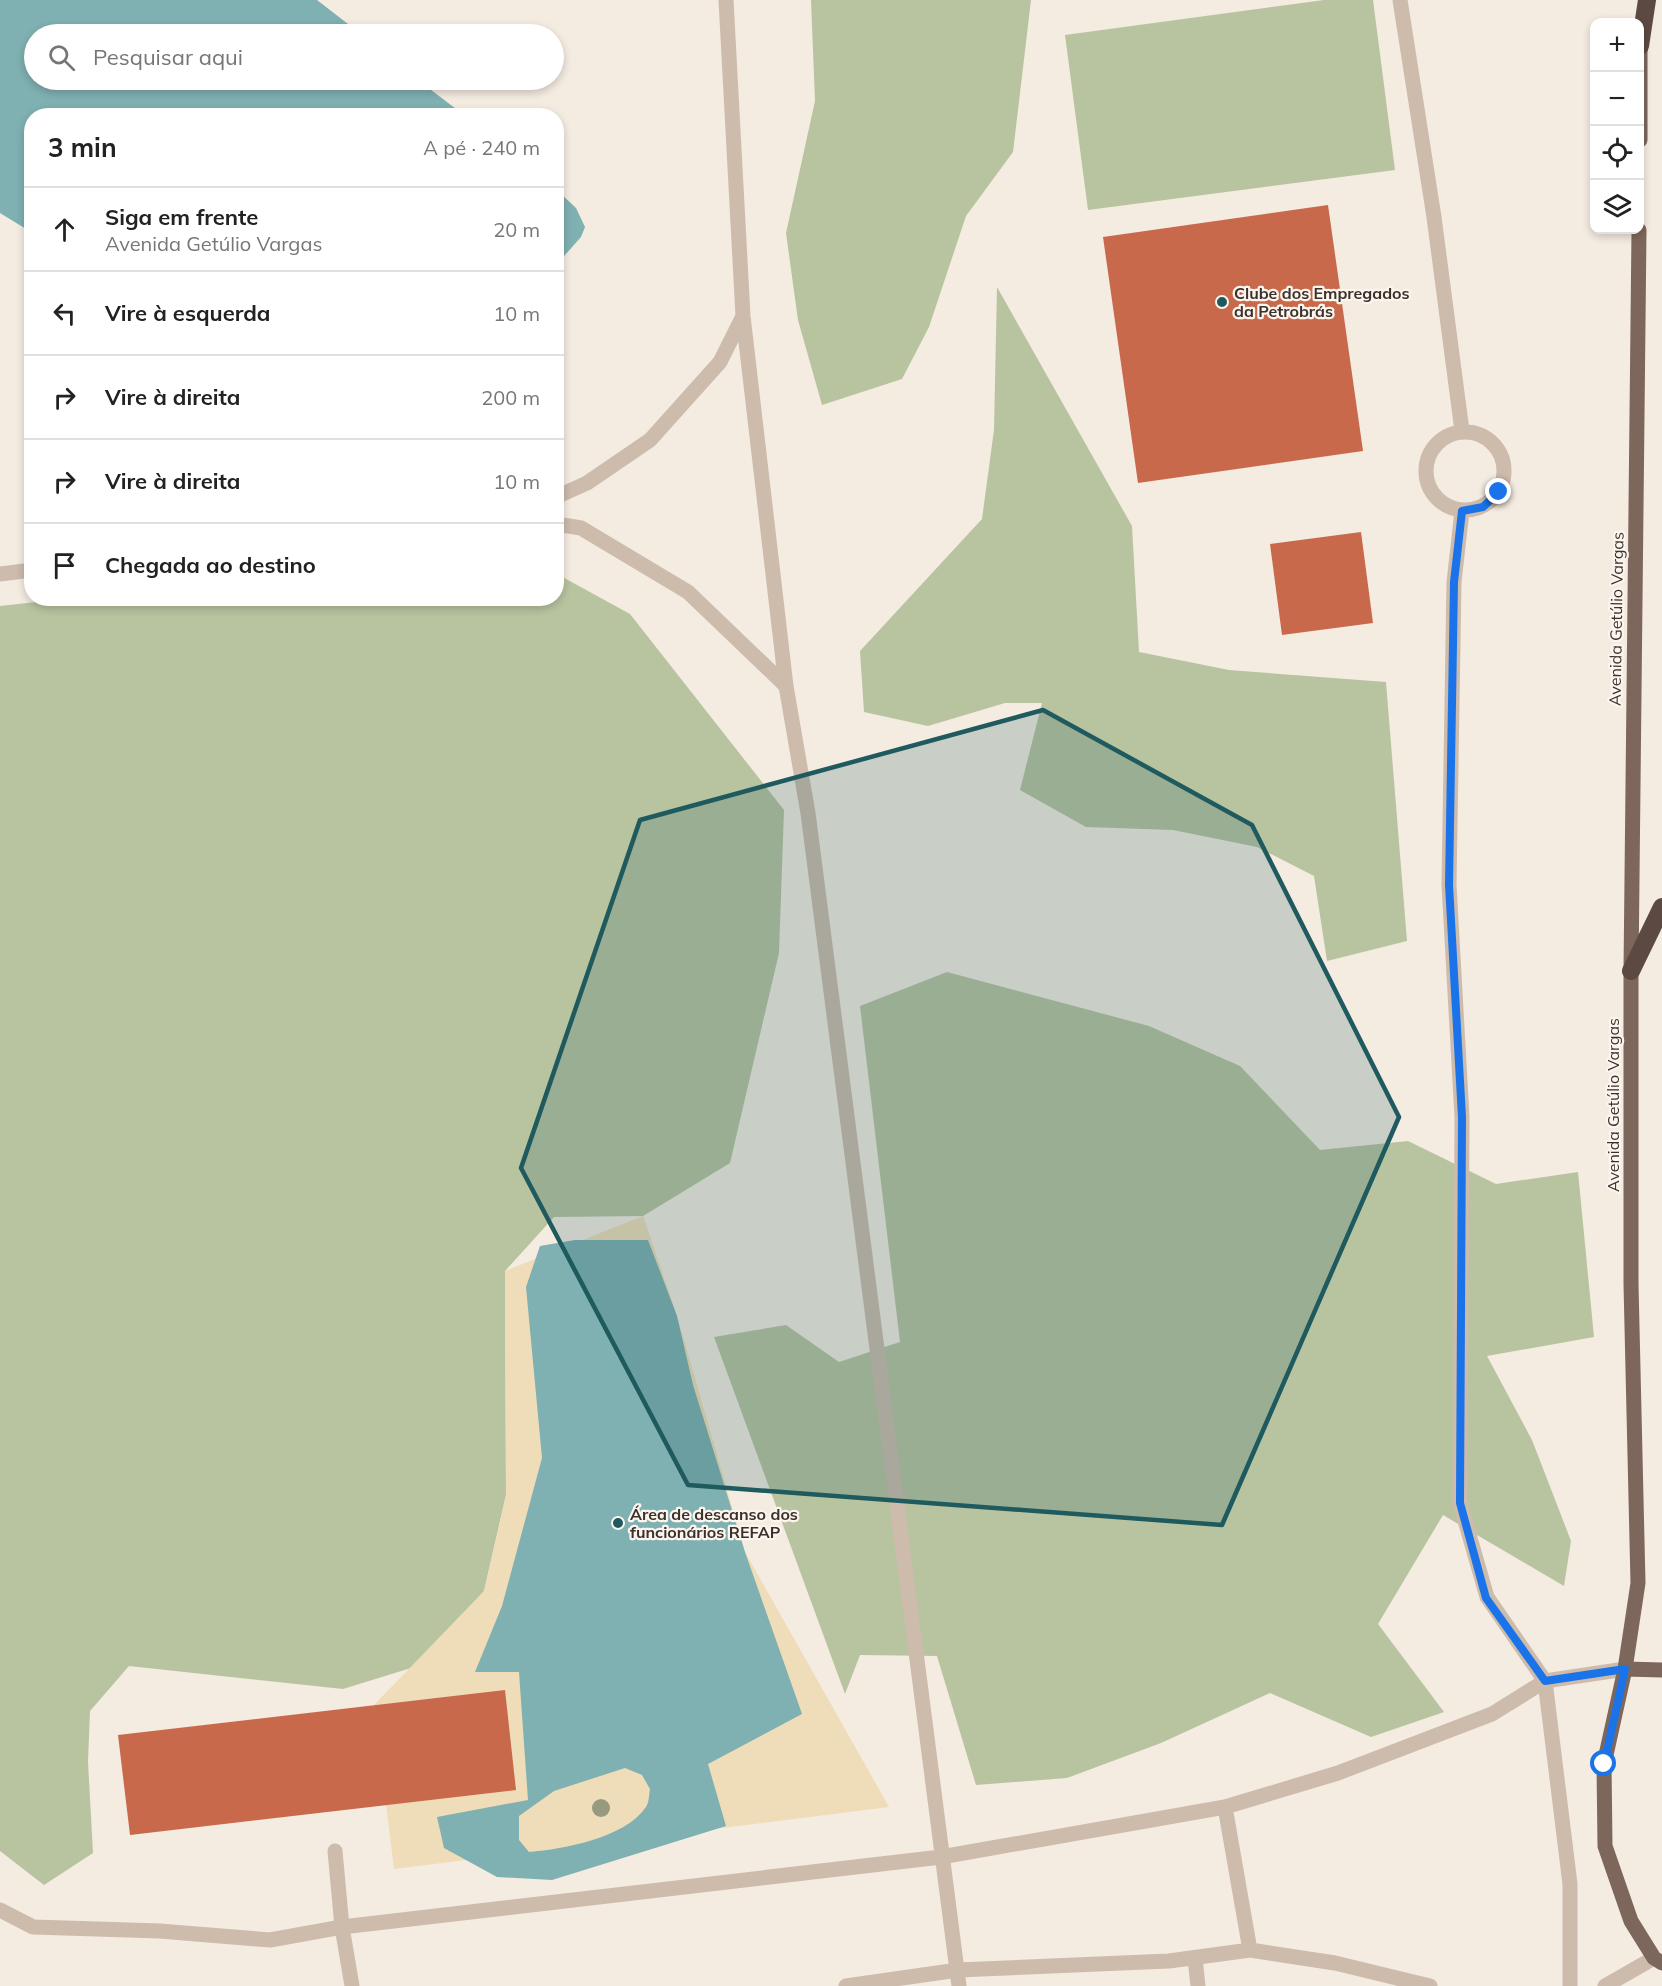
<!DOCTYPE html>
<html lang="pt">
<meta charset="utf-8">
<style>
:root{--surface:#fff;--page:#f6f6f6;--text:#222;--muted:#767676;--line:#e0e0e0}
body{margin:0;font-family:Mulish,sans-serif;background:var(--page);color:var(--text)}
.controls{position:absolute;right:18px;top:18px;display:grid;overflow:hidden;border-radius:12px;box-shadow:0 3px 9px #0003}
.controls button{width:54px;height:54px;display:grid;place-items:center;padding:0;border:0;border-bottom:2px solid var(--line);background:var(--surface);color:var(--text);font:30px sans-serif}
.stop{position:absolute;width:18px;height:18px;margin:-14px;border:4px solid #1a73e8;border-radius:50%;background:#fff}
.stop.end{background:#1a73e8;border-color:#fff;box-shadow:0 2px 6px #0008}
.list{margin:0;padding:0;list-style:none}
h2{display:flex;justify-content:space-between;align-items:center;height:78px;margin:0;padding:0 24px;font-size:26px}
h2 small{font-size:20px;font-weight:400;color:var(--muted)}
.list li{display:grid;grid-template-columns:39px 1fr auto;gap:18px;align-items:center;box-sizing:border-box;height:84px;padding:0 24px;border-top:2px solid var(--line)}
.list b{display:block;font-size:22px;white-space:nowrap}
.list p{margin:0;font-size:20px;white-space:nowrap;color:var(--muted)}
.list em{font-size:20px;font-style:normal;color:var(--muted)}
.icon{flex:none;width:33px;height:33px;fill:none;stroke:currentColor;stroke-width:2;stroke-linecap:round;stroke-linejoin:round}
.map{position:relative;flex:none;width:1662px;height:1986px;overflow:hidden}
.search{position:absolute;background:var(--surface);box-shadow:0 3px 9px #0003;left:24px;top:24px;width:540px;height:66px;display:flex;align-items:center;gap:15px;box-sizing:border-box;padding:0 21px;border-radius:33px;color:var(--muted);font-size:22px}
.panel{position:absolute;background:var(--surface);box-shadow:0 3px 9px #0003;left:24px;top:108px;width:540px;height:498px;border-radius:24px}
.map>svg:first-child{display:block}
.green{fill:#b8c4a0}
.sand{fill:#efdcb8}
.water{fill:#7fb0b2;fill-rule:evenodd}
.building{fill:#c8694b}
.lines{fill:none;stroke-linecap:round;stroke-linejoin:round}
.service{stroke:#cdbbac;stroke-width:15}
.primary{stroke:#7d675c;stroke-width:15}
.motorway{stroke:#5c4a42;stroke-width:18}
.tree{fill:#969b7f}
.route{stroke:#1a73e8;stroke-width:8}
.marked{fill:#1f5a5e;fill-opacity:0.2;stroke:#1f5a5e;stroke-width:4.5;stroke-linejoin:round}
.poi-dot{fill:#1f5a5e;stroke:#fbf5ee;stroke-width:2}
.labels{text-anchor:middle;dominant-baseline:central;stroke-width:4.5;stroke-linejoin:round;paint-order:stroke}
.poi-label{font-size:16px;font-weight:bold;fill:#3b302b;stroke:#fbf5ee;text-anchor:start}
.street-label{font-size:16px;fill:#3b302b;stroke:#fbf5ee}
</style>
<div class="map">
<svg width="1662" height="1986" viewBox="0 0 1662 1986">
<rect width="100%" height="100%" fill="#f4ebe1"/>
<path class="green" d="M 811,0 L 1031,0 L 1013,152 L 966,216 L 929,327 L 902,379 L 822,405 L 798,320 L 786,233 L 815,101 Z
M 1324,0 L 1373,0 L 1395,170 L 1088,210 L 1065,35 Z
M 997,287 L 1132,526 L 1139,652 L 1229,670 L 1386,682 L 1407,941 L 1327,961 L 1314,876 L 1257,847 L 1173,830 L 1086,827 L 1020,790 L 1042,703 L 1005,703 L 928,726 L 864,712 L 860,651 L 982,519 L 994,430 Z
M 557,574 L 630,614 L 784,810 L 779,953 L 730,1163 L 643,1216 L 554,1217 L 505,1271 L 506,1495 L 484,1591 L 424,1664 L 343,1689 L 129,1666 L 90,1711 L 88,1762 L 93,1853 L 44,1885 L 0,1851 L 0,606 L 72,598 L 556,598 Z
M 947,972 L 1149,1026 L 1240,1066 L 1320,1150 L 1408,1141 L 1496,1184 L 1578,1172 L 1594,1337 L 1487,1356 L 1532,1440 L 1571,1541 L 1564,1586 L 1443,1515 L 1378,1624 L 1444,1712 L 1371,1737 L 1270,1693 L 1161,1743 L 1067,1778 L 976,1785 L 937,1656 L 860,1655 L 845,1694 L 714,1337 L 786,1325 L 839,1362 L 900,1342 L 860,1006 Z"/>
<path class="sand" d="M 643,1216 L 677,1316 L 745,1552 L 889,1807 L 394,1869 L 374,1705 L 484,1591 L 506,1495 L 505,1271 Z"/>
<path class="water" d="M 0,0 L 317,0 L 361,34 L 34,34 L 34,80 L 418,80 L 464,115 L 32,116 L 31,232 L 0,213 Z
M 557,190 L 576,208 L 585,227 L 581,237 L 557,264 Z
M 575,1240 L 648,1240 L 677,1316 L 693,1385 L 745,1552 L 802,1714 L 708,1764 L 726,1826 L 552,1880 L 497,1877 L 444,1848 L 437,1817 L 528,1800 L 519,1672 L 475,1672 L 502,1606 L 542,1458 L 526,1287 L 540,1246 ZM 625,1768 L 642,1775 L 650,1789 C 649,1795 649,1803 646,1807 C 625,1838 564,1849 529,1852 L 519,1840 L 519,1816 L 554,1791 Z"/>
<path class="building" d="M 1328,205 L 1363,451 L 1138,483 L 1103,237 Z
M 1361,532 L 1373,623 L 1282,635 L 1270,544 Z
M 505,1690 L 516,1790 L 130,1835 L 118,1735 Z"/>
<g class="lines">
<path class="service" d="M 726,0 L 743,316 L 786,686 L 808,813 L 959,1986
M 1400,0 L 1434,217 L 1462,431
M1426 471a39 39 0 1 1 78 0a39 39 0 1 1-78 0Z
M 556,497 L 587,483 L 650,440 L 720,362 L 743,316
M 1462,511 L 1454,582 L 1449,885 L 1462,1117 L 1460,1503 L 1487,1597 L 1545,1681 L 1570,1884 L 1570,1986
M 556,524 L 581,528 L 688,592 L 786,686
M 0,574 L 32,570
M 1225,1807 L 1250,1950
M 335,1851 L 342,1927 L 352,1986
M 0,1910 L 33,1927 L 160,1931 L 270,1940 L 342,1927 L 941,1857 L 1225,1807 L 1338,1773 L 1492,1714 L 1545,1681 L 1625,1669
M 1195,1958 L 1198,1986
M 846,1986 L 958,1970 L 1169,1961 L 1250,1950 L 1335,1963 L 1430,1986
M 1605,1986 L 1654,1958"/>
<path class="primary" d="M 1640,140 L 1640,36
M 1639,230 L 1631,971 L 1631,1284 L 1638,1583 L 1625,1669 L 1604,1764 L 1605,1846 L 1631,1921 L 1654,1958 L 1662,1963
M 1625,1669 L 1662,1670"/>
<path class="motorway" d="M 1640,46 L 1647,0
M 1631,971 L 1662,907"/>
</g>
<circle class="tree" cx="601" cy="1808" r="9"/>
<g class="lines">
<path class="route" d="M 1499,492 L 1483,507 L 1462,511 L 1454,582 L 1449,885 L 1462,1117 L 1460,1503 L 1486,1598 L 1545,1681 L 1625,1669 L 1604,1764"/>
</g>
<path class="marked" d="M 1043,710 L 1252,825 L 1399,1117 L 1222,1525 L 688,1485 L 521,1168 L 640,820 Z"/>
<g class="poi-dot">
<circle cx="1222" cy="302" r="6"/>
<circle cx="618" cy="1523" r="6"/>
</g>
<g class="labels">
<g class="poi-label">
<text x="1234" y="293">Clube dos Empregados<tspan x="1234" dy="18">da Petrobrás</tspan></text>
<text x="630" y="1514">Área de descanso dos<tspan x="630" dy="18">funcionários REFAP</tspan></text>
</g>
<g class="street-label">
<text transform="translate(1616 619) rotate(-89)">Avenida Getúlio Vargas</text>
<text transform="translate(1613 1105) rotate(-90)">Avenida Getúlio Vargas</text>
</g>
</g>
</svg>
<div class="controls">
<button>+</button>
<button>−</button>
<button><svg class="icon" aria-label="locate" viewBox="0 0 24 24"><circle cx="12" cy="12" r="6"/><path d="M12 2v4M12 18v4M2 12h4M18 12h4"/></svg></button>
<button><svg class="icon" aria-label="layers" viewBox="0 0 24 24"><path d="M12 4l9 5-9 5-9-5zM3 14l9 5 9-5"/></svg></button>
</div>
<div class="stop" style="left:1604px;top:1764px"></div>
<div class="stop end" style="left:1499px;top:492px"></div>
<div class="search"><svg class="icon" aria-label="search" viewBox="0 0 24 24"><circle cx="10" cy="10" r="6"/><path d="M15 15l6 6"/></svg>Pesquisar aqui</div>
<section class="panel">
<h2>3 min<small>A pé · 240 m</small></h2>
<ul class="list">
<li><svg class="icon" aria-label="ahead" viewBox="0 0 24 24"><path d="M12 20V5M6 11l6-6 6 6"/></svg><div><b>Siga em frente</b><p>Avenida Getúlio Vargas</p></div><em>20 m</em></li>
<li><svg class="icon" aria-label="left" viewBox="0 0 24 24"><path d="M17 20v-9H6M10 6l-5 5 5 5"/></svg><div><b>Vire à esquerda</b></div><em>10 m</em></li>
<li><svg class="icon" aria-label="right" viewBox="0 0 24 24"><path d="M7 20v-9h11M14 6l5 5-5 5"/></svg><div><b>Vire à direita</b></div><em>200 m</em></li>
<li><svg class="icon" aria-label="right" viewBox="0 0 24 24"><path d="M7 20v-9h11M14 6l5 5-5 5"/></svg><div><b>Vire à direita</b></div><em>10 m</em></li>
<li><svg class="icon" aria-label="arrive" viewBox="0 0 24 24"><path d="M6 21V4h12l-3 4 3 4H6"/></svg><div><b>Chegada ao destino</b></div></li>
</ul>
</section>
</div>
